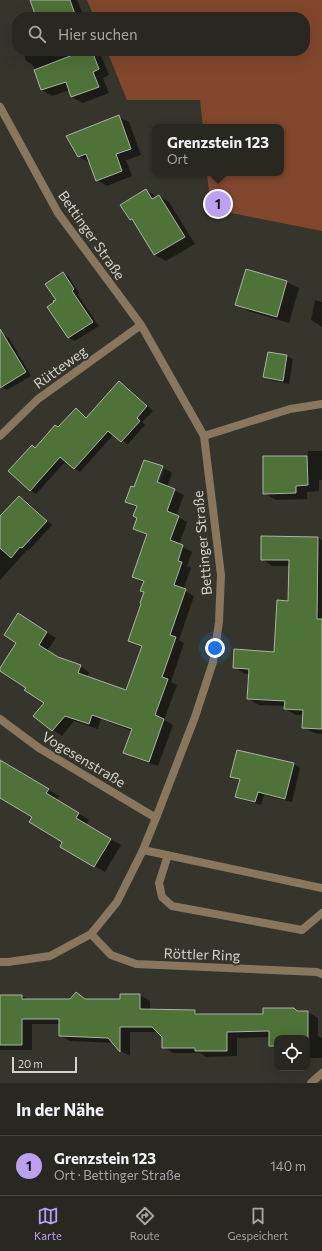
<!DOCTYPE html>
<html lang="de">
<meta charset="utf-8">
<style>
:root{--surface:#282820;--page:#34342d;--text:#f1f3f6;--muted:#a5a6a5;--line:#44443e;--accent:#bca0f2}
body{margin:0;font-family:Commissioner,sans-serif;background:var(--page);color:var(--text)}
.controls{position:absolute;right:12px;bottom:12px;display:grid;overflow:hidden;border-radius:8px;box-shadow:0 4px 16px #0002}
.controls button{width:36px;height:36px;display:grid;place-items:center;padding:0;border:0;border-bottom:1px solid var(--line);background:var(--surface);color:var(--text);font:20px sans-serif}
.scale{position:absolute;left:12px;bottom:10px;width:65px;box-sizing:border-box;padding-left:4px;border:2px solid #d3d3cc;border-top:0;font-size:11px;line-height:14px;white-space:nowrap;color:#d3d3cc;-webkit-text-stroke:3px #36352b;paint-order:stroke}
.you{position:absolute;left:215px;top:648px;width:14px;height:14px;margin:-10px;border:3px solid #fff;border-radius:50%;background:#1a73e8;box-shadow:0 0 0 6px #1a73e833}
.badge{display:grid;place-items:center;width:26px;height:26px;border-radius:50%;background:var(--accent);color:#111;font-size:13px;font-weight:700}
.pin{position:absolute;translate:-50% -50%;border:2px solid #fff;box-shadow:0 1px 4px #0006}
.popup{position:absolute;left:152px;top:124px;width:132px;height:52px;box-sizing:border-box;display:grid;place-content:center;border-radius:8px;background:var(--surface);filter:drop-shadow(0 1px 3px #0005);font-size:13px;white-space:nowrap;color:var(--muted)}
.popup b{font-size:15px;color:var(--text)}
.popup::after{content:'';position:absolute;left:50%;top:100%;margin-left:-8px;border:8px solid transparent;border-top-color:var(--surface)}
.list{margin:0;padding:0;list-style:none}
h2{display:flex;justify-content:space-between;align-items:center;height:52px;margin:0;padding:0 16px;font-size:17px}
h2 small{font-size:13px;font-weight:400;color:var(--muted)}
.list li{display:grid;grid-template-columns:26px 1fr auto;gap:12px;align-items:center;box-sizing:border-box;height:60px;padding:0 16px;border-top:1px solid var(--line)}
.list b{display:block;font-size:15px;white-space:nowrap}
.list p{margin:0;font-size:13px;white-space:nowrap;color:var(--muted)}
.list em{font-size:13px;font-style:normal;color:var(--muted)}
.icon{flex:none;width:22px;height:22px;fill:none;stroke:currentColor;stroke-width:2;stroke-linecap:round;stroke-linejoin:round}
.map{position:relative;flex:none;width:322px;height:1083px;overflow:hidden}
.search{position:absolute;background:var(--surface);box-shadow:0 4px 16px #0002;left:12px;right:12px;top:12px;height:44px;display:flex;align-items:center;gap:10px;box-sizing:border-box;padding:0 14px;border-radius:16px;color:var(--muted);font-size:15px}
.sheet{height:112px;background:var(--surface)}
nav{display:flex;justify-content:space-around;align-items:center;box-sizing:border-box;height:56px;border-top:1px solid var(--line);background:var(--surface);font-size:11px;color:var(--muted)}
nav a{display:grid;justify-items:center;gap:2px}
nav .on{color:var(--accent)}
.map>svg:first-child{display:block}
.green{fill:#81472d}
.shadow{fill:#0007}
.building{fill:#4f7238;stroke:#abb2a7}
.lines{fill:none;stroke-linecap:round;stroke-linejoin:round}
.lane{stroke:#89765e;stroke-width:8}
.street{stroke:#89765e;stroke-width:8}
.labels{text-anchor:middle;dominant-baseline:central;stroke-width:4;stroke-linejoin:round;paint-order:stroke}
.street-label{font-size:14px;fill:#d3d3cc;stroke:#36352b}
</style>
<div class="map">
<svg width="322" height="1083" viewBox="0 0 322 1083">
<rect width="100%" height="100%" fill="#36352b"/>
<path class="green" d="M 87,0 L 322,0 L 322,231 L 211,209 L 207,173 L 281,173 L 281,127 L 203,127 L 200,100 L 127,100 L 107,51 L 305,51 L 305,17 L 94,17 Z"/>
<path class="shadow" d="M 31,0 L 77,0 L 84,17 L 37,17 Z
M 23,51 L 96,51 L 101,55 L 109,75 L 103,78 L 109,93 L 83,103 L 72,97 L 70,90 L 52,96 L 42,90 L 33,65 L 26,61 Z
M 119,117 L 129,122 L 141,155 L 126,160 L 132,176 L 107,186 L 97,180 L 89,162 L 79,157 Z
M 146,190 L 157,197 L 159,196 L 169,202 L 195,244 L 166,261 L 155,255 L 135,222 L 130,219 Z
M 63,273 L 69,277 L 79,293 L 78,295 L 99,326 L 75,341 L 69,338 L 48,307 L 57,300 Z
M 287,282 L 299,288 L 289,323 L 248,311 L 236,304 Z
M 315,300 L 322,302 L 322,327 L 311,320 Z
M 3,334 L 9,338 L 31,376 L 7,390 L 0,386 L 0,336 Z
M 269,353 L 287,356 L 293,359 L 289,384 L 271,380 L 264,377 Z
M 119,383 L 126,386 L 153,411 L 142,422 L 145,425 L 128,444 L 114,434 L 80,472 L 74,468 L 66,461 L 36,494 L 30,490 L 32,446 L 36,448 L 59,428 L 76,410 L 88,418 Z
M 308,451 L 322,451 L 322,480 L 319,480 L 319,491 L 307,492 L 307,499 L 276,500 L 264,493 L 264,457 L 308,457 Z
M 164,468 L 172,473 L 167,487 L 184,495 L 176,516 L 187,522 L 179,545 L 192,552 L 187,566 L 191,568 L 183,590 L 194,596 L 179,640 L 184,643 L 171,682 L 177,685 L 164,720 L 173,725 L 158,766 L 134,758 L 125,752 L 132,731 L 101,719 L 98,729 L 74,721 L 62,736 L 53,730 L 34,716 L 46,702 L 27,687 L 0,670 L 17,643 L 28,620 L 56,638 L 47,651 L 59,659 L 80,666 L 89,672 L 87,677 L 127,691 L 142,647 L 129,640 L 142,603 L 145,592 L 144,583 L 133,577 L 148,535 L 135,528 L 138,518 L 137,508 L 126,502 L 135,488 L 157,487 Z
M 19,497 L 25,500 L 52,525 L 28,551 L 27,550 L 0,580 L 0,518 Z
M 318,538 L 322,540 L 322,734 L 314,733 L 303,727 L 303,715 L 296,715 L 285,709 L 286,706 L 259,705 L 248,699 L 250,674 L 245,674 L 234,667 L 275,653 L 289,602 L 290,566 L 272,566 L 262,559 Z
M 0,761 L 59,796 L 56,800 L 89,820 L 86,825 L 121,845 L 105,872 L 61,846 L 64,842 L 33,816 L 0,796 Z
M 294,764 L 300,768 L 292,802 L 264,795 L 261,805 L 243,800 L 237,797 L 241,781 L 231,776 Z
M 76,994 L 88,1000 L 121,1000 L 140,995 L 150,1001 L 150,1010 L 195,1011 L 201,1015 L 264,1015 L 308,1012 L 318,1018 L 318,1036 L 322,1038 L 322,1058 L 307,1058 L 307,1038 L 277,1038 L 277,1049 L 270,1045 L 270,1037 L 237,1038 L 237,1056 L 206,1057 L 200,1053 L 173,1053 L 163,1047 L 163,1037 L 158,1032 L 130,1032 L 130,1056 L 121,1051 L 114,1043 L 70,1041 L 60,1035 L 60,1024 L 32,1024 L 32,1050 L 0,1050 L 0,996 L 22,996 L 30,1000 L 71,1000 Z"/>
<path class="building" d="M 30,0 L 70,0 L 76,17 L 36,17 Z
M 83,51 L 92,51 L 99,69 L 93,72 L 99,87 L 71,97 L 66,82 L 41,90 L 34,70 Z
M 119,115 L 131,149 L 116,154 L 122,171 L 96,181 L 86,154 L 78,157 L 66,136 Z
M 146,189 L 152,199 L 159,195 L 185,237 L 154,255 L 132,219 L 130,220 L 120,205 Z
M 246,269 L 287,281 L 277,317 L 235,305 Z
M 63,272 L 74,289 L 72,291 L 93,322 L 68,338 L 47,307 L 54,302 L 53,301 L 56,300 L 45,284 Z
M 0,329 L 26,372 L 0,388 Z
M 268,352 L 287,355 L 283,381 L 263,377 Z
M 119,381 L 147,406 L 137,418 L 140,421 L 121,442 L 108,431 L 74,469 L 60,457 L 30,491 L 8,471 L 32,445 L 35,448 L 55,425 L 58,427 L 76,408 L 86,418 Z
M 263,456 L 307,456 L 308,485 L 296,486 L 296,493 L 263,494 Z
M 144,460 L 163,466 L 157,482 L 175,489 L 167,511 L 179,516 L 170,540 L 183,545 L 178,561 L 182,562 L 174,585 L 186,589 L 170,635 L 176,637 L 162,677 L 168,679 L 155,715 L 164,719 L 149,762 L 123,753 L 132,729 L 92,715 L 89,724 L 65,716 L 52,731 L 33,716 L 44,703 L 24,690 L 26,688 L 0,671 L 0,668 L 16,643 L 4,635 L 18,613 L 47,632 L 39,645 L 58,657 L 81,665 L 78,673 L 126,690 L 142,646 L 128,641 L 141,604 L 140,603 L 144,592 L 140,591 L 144,581 L 132,577 L 147,534 L 133,529 L 137,518 L 133,516 L 137,506 L 125,502 L 131,486 L 134,487 Z
M 19,496 L 47,521 L 22,548 L 20,547 L 11,558 L 0,548 L 0,516 Z
M 261,536 L 318,537 L 317,619 L 322,619 L 322,729 L 302,728 L 303,710 L 284,709 L 285,701 L 247,699 L 249,669 L 233,668 L 234,649 L 274,652 L 277,600 L 288,601 L 289,560 L 261,560 Z
M 237,750 L 294,763 L 285,799 L 258,792 L 255,802 L 235,797 L 240,779 L 230,777 Z
M 0,760 L 49,789 L 46,793 L 79,813 L 76,818 L 111,839 L 94,867 L 60,847 L 62,842 L 29,822 L 32,817 L 0,798 Z
M 76,992 L 85,999 L 120,999 L 120,994 L 140,994 L 140,1009 L 195,1010 L 195,1014 L 263,1014 L 263,1008 L 294,1008 L 297,1011 L 308,1011 L 308,1046 L 307,1046 L 307,1038 L 277,1038 L 277,1046 L 269,1046 L 269,1031 L 227,1032 L 227,1051 L 195,1051 L 195,1048 L 162,1048 L 162,1037 L 152,1027 L 120,1027 L 120,1052 L 108,1038 L 59,1036 L 59,1019 L 22,1019 L 22,1045 L 0,1045 L 0,995 L 22,995 L 22,999 L 70,999 Z"/>
<g class="lines">
<path class="lane" d="M 143,850 L 322,888
M 168,855 L 159,883 L 162,897 L 172,906 L 302,930 L 322,913
M 311,1083 L 322,1073"/>
<path class="street" d="M 0,107 L 58,213 L 141,325 L 204,436 L 221,575 L 219,622 L 213,662 L 195,717 L 156,818 L 143,850 L 117,902 L 91,934 L 50,956 L 8,962 L 0,962
M 0,436 L 38,399 L 141,325
M 204,436 L 290,409 L 322,404
M 0,719 L 39,748 L 156,818
M 91,934 L 111,955 L 136,964 L 317,972 L 322,974"/>
</g>
<g class="labels">
<g class="street-label">
<text transform="translate(92 235) rotate(55)">Bettinger Straße</text>
<text transform="translate(60 367) rotate(-36)">Rütteweg</text>
<text transform="translate(202 543) rotate(-95)">Bettinger Straße</text>
<text transform="translate(84 759) rotate(31)">Vogesenstraße</text>
<text transform="translate(202 954) rotate(2)">Röttler Ring</text>
</g>
</g>
</svg>
<div class="controls">
<button><svg class="icon" aria-label="locate" viewBox="0 0 24 24"><circle cx="12" cy="12" r="6"/><path d="M12 2v4M12 18v4M2 12h4M18 12h4"/></svg></button>
</div>
<div class="scale">20 m</div>
<div class="you"></div>
<div class="pin badge" style="left:218px;top:204px">1</div>
<div class="popup"><b>Grenzstein 123</b>Ort</div>
<div class="search"><svg class="icon" aria-label="search" viewBox="0 0 24 24"><circle cx="10" cy="10" r="6"/><path d="M15 15l6 6"/></svg>Hier suchen</div>
</div>
<section class="sheet">
<h2>In der Nähe<small></small></h2>
<ul class="list">
<li><span class="badge">1</span><div><b>Grenzstein 123</b><p>Ort · Bettinger Straße</p></div><em>140 m</em></li>
</ul>
</section>
<nav>
<a class="on"><svg class="icon" aria-label="map" viewBox="0 0 24 24"><path d="M3 6l6-2 6 2 6-2v14l-6 2-6-2-6 2zM9 4v14M15 6v14"/></svg>Karte</a>
<a><svg class="icon" aria-label="directions" viewBox="0 0 24 24"><path d="M12 3l9 9-9 9-9-9zM9 14v-3h6M13 9l2 2-2 2"/></svg>Route</a>
<a><svg class="icon" aria-label="saved" viewBox="0 0 24 24"><path d="M7 4h10v16l-5-4-5 4z"/></svg>Gespeichert</a>
</nav>
